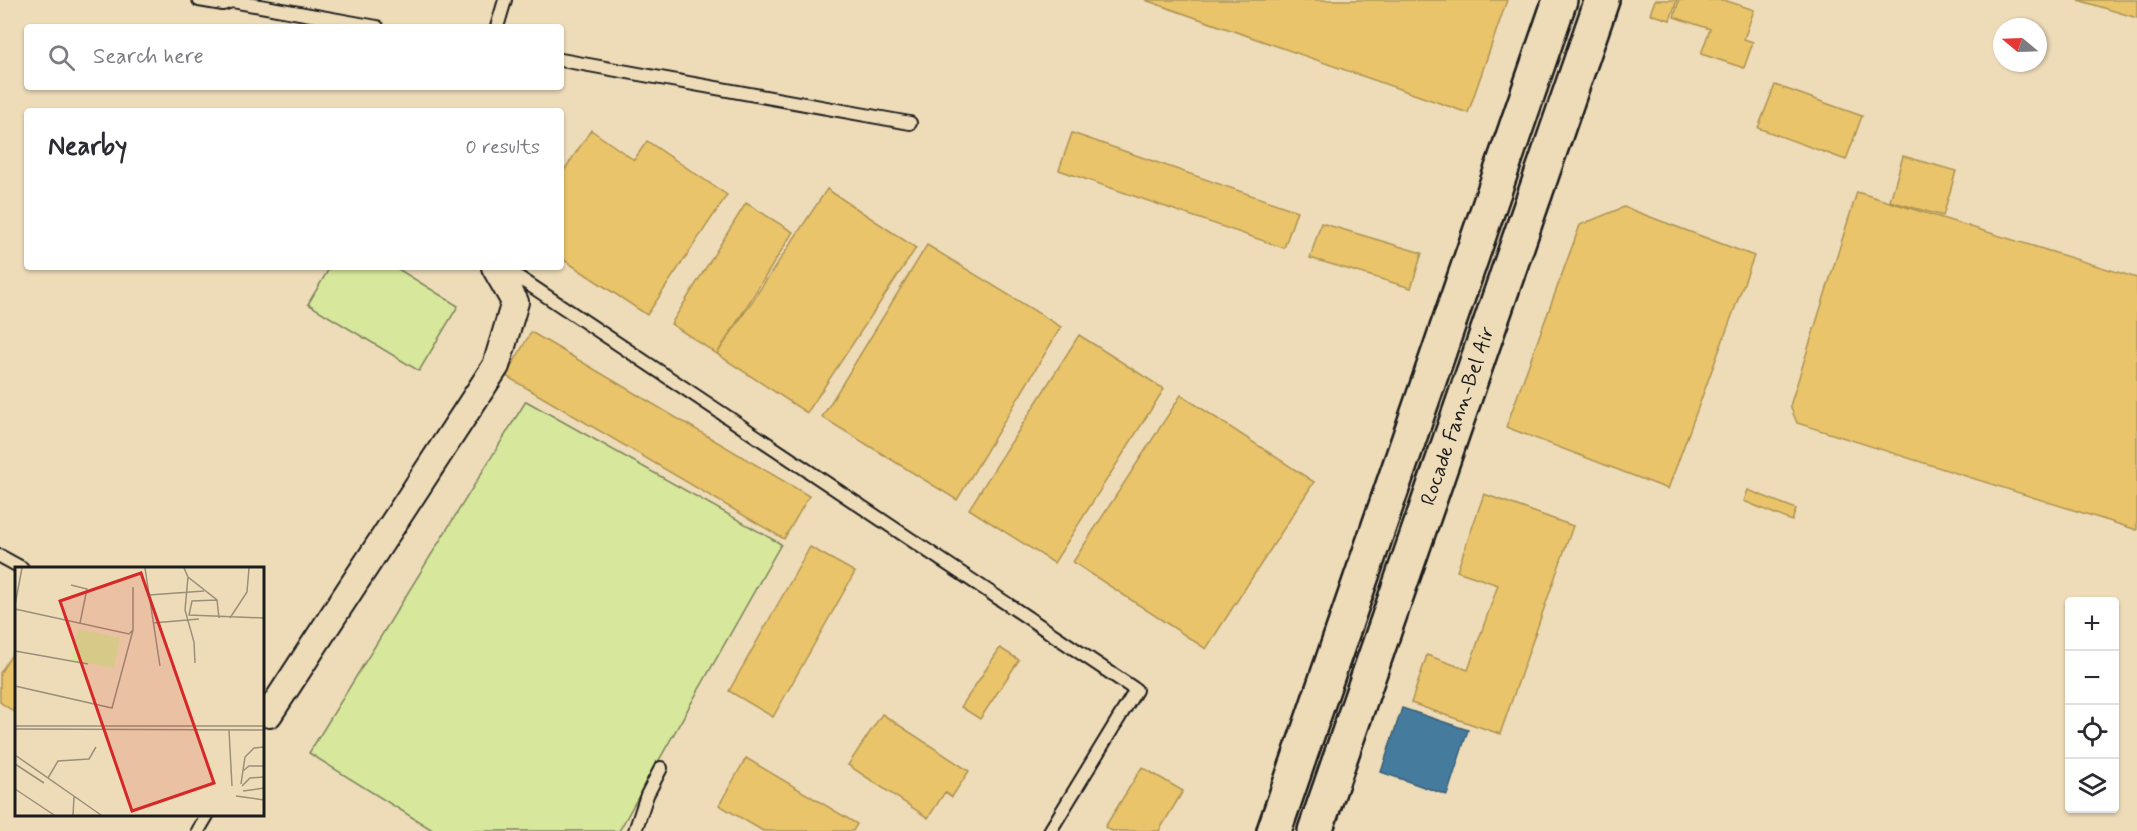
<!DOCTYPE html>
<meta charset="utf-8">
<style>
:root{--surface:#fff;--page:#f2f2f3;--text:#2b2b33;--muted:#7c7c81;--line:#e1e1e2}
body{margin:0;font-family:Mynerve,sans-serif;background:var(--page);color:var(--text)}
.controls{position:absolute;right:18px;bottom:18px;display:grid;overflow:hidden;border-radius:6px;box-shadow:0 2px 4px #0004}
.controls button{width:54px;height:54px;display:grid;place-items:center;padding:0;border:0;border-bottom:2px solid var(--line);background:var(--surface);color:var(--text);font:30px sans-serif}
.compass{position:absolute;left:1993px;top:18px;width:54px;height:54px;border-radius:50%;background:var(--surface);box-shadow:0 2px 4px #0004;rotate:289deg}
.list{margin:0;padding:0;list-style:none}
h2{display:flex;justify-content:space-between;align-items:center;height:78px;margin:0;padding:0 24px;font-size:26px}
h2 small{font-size:20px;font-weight:400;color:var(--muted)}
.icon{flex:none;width:33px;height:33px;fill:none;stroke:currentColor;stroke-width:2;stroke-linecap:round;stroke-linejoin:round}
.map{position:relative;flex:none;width:2137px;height:831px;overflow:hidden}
.search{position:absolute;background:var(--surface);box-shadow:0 2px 4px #0004;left:24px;top:24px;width:540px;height:66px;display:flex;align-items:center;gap:15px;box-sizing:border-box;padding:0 21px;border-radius:6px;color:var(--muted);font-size:22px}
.panel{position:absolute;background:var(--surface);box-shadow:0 2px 4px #0004;left:24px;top:108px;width:540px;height:162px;border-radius:6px}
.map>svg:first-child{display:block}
.green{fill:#d7e79b;stroke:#7a825c;stroke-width:1.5}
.homes{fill:#e9c46a;stroke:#ac9253;stroke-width:1.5}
.public{fill:#457b9d;stroke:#395e76;stroke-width:1.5}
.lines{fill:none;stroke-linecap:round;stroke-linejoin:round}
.lane-casing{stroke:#1c1c1c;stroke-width:16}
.street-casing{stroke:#1c1c1c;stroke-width:30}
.secondary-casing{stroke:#1c1c1c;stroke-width:38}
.lane{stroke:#eedcb9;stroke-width:12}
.street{stroke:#eedcb9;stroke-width:26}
.secondary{stroke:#eedcb9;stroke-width:33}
.labels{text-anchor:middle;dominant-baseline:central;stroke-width:6;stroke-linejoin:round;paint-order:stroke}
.street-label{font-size:21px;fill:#1c1c1c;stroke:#eedcb9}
.inset-road{fill:none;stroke:#9a8f7a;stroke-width:1.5}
.view{fill:#d62828;fill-opacity:0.15;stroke:#d62828;stroke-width:3}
.inset-edge{fill:none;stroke:#1c1c1c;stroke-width:3}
</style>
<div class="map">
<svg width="2137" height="831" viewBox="0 0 2137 831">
<rect width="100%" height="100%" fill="#eedcb9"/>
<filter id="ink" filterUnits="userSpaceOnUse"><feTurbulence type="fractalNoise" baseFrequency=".0167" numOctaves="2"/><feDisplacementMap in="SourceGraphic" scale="12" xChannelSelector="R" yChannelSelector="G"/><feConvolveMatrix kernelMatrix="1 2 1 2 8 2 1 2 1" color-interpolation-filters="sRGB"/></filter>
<g filter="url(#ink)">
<path class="green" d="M 330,267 L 395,267 L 458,306 L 419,371 L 308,304 Z
M 526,401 L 781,544 L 619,831 L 434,831 L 309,753 Z"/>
<path class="homes" d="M 1145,0 L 1507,0 L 1468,113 Z
M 1655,0 L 1677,0 L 1670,20 L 1650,14 Z
M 1679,0 L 1724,0 L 1754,10 L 1744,39 L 1753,42 L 1744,68 L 1701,54 L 1710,29 L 1674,17 Z
M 2078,0 L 2137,0 L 2137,18 Z
M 1775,85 L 1862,116 L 1846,160 L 1758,128 Z
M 591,130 L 634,160 L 647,141 L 727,195 L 647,315 L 561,258 L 561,175 Z
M 1072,133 L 1297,211 L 1284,248 L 1059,170 Z
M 1903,156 L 1956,171 L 1943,216 L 1890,201 Z
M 827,189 L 916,248 L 807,413 L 717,354 Z
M 1857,192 L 2137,278 L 2137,530 L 1797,423 L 1790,406 Z
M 746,203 L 793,232 L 717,354 L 671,324 Z
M 1624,207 L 1754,256 L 1668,489 L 1506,427 L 1580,225 Z
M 1321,223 L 1422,253 L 1411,288 L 1310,258 Z
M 927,245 L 1061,327 L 957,500 L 822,417 Z
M 531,332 L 809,496 L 784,539 L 506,376 Z
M 1079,335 L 1164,389 L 1054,563 L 969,509 Z
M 1181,395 L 1314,482 L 1206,649 L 1073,562 Z
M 1748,490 L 1796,509 L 1792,521 L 1744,501 Z
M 1484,494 L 1573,526 L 1500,734 L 1411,703 L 1427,655 L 1468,670 L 1498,585 L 1457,571 Z
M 810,547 L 855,572 L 773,717 L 729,691 Z
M 16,648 L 16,713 L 0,702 L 0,673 Z
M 1000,648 L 1019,660 L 980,719 L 961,707 Z
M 882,714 L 969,771 L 952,797 L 945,792 L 928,818 L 848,765 Z
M 746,758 L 857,824 L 853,831 L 763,831 L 719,805 Z
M 1142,767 L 1183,791 L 1159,831 L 1112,831 L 1105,827 Z"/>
<path class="public" d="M 1402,708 L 1468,730 L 1447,795 L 1381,772 Z"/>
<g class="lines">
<defs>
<path id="lane" d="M 199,0 L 223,4 L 232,1 L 377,27
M 497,27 L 505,0
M 561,60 L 910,123
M 503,267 L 1136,690 L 1050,831
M 0,556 L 22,568
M 198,831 L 208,814
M 635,831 L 647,795 L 661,768"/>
<path id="street" d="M 269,714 L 496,366 L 515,302 L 495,267"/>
<path id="secondary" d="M 1274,831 L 1560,0
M 1315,831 L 1602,0"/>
</defs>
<use href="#lane" class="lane-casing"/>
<use href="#street" class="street-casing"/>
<use href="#secondary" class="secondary-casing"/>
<use href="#lane" class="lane"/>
<use href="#street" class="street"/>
<use href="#secondary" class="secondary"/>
</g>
</g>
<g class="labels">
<g class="street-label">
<text transform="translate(1458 416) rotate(-71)">Rocade Fann-Bel Air</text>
</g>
</g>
<g transform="translate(15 567)">
<rect width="249" height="249" fill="#eedcb9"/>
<path d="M 63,62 L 105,71 L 99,101 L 56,93 Z" fill="#d7e79b"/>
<path class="inset-road" d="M 130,1 L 145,99M 169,1 L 173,10 L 202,33 L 204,51M 173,10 L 170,43 L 179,75 L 180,96M 56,18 L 72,22 L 65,56M 134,28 L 189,24M 202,33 L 177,34 L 174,48 L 249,51M 0,38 L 7,1M 0,42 L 114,67 L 118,63 L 118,20M 215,51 L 232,25 L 234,1M 138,56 L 184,52M 0,84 L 73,97M 0,119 L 97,141 L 118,63M 0,159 L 249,159M 0,162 L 249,163M 214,163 L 217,219M 0,188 L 86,248M 0,197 L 29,216M 228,204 L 234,199 L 249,199M 33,211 L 43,194 L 74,192 L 81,180M 226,217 L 230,190 L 239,181 L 249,180M 227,219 L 235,211 L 249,210M 0,222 L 39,248M 228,224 L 249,221M 221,229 L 249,233M 58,248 L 59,230"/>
<path class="view" d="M 126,6 L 199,216 L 117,244 L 45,34 Z"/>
<rect width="249" height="249" class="inset-edge"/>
</g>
</svg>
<div class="controls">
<button>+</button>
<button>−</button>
<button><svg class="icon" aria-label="locate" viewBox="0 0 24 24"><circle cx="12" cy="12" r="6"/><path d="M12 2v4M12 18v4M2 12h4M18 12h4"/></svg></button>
<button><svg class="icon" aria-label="layers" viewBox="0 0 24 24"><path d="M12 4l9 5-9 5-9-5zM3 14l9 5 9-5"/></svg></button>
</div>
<svg class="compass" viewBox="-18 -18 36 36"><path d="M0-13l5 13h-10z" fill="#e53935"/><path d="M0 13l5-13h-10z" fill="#7c7c81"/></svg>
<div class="search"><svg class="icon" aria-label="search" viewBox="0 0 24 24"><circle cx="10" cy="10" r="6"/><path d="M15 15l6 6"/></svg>Search here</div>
<section class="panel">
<h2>Nearby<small>0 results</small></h2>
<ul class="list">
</ul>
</section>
</div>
